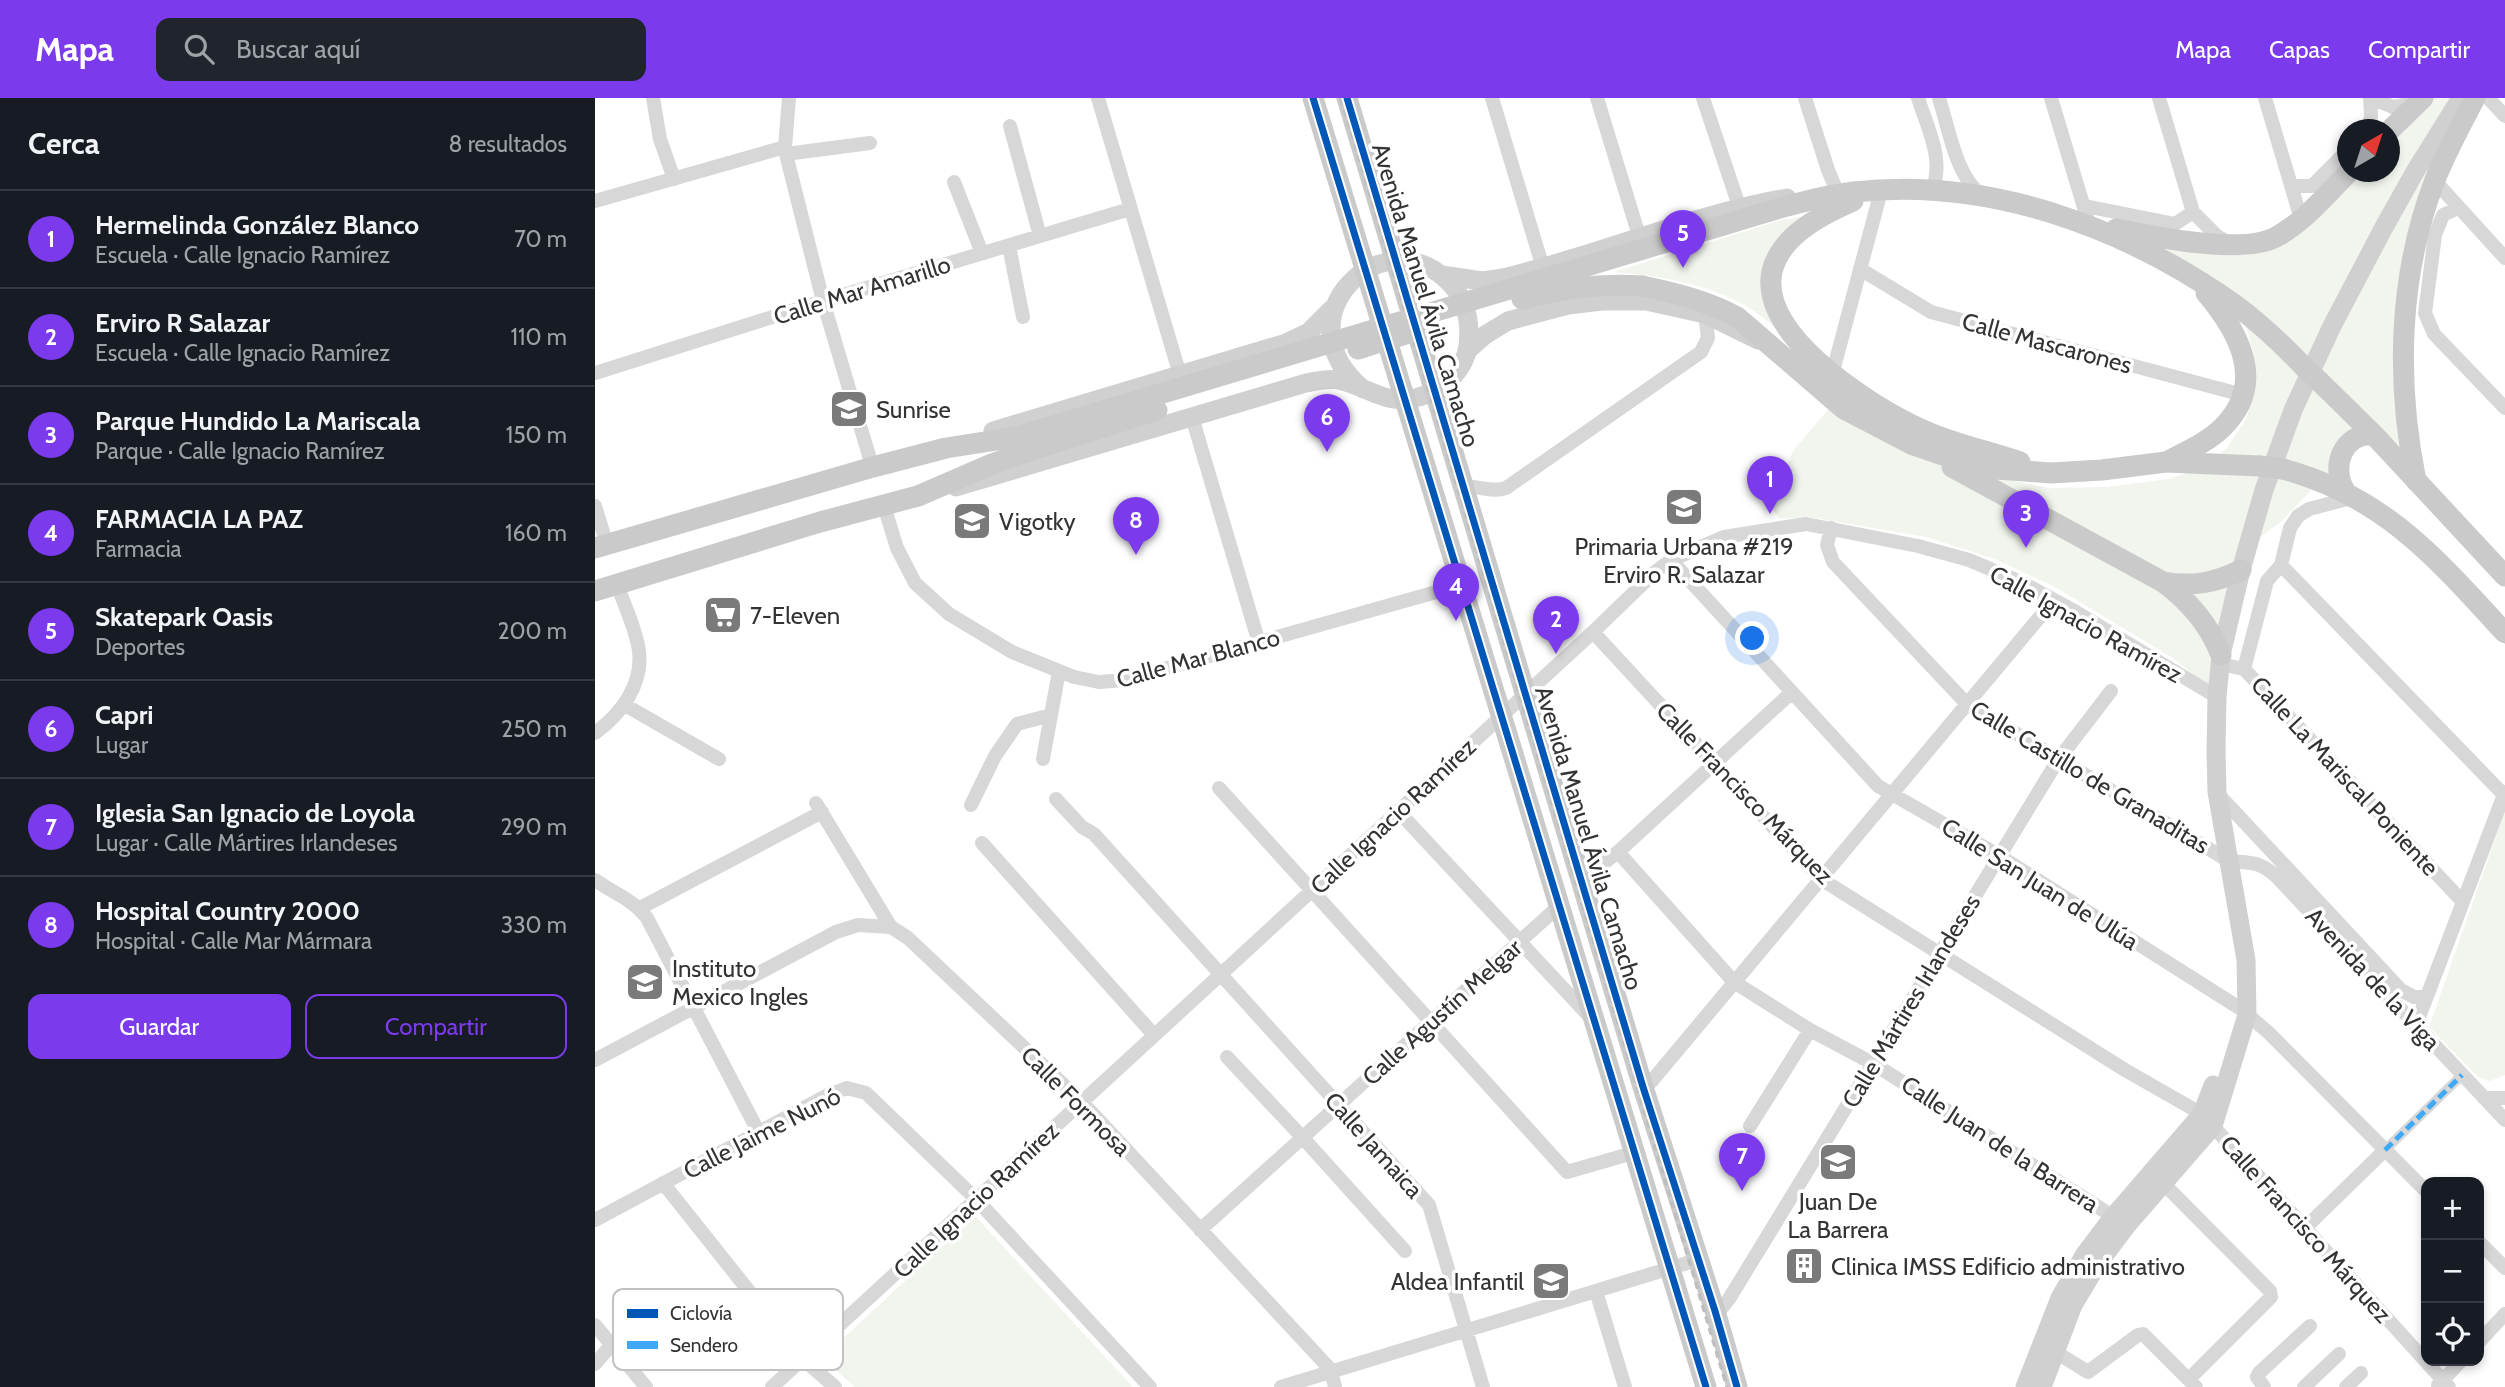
<!DOCTYPE html>
<html lang="es">
<meta charset="utf-8">
<style>
:root{--surface:#171b24;--page:#20242c;--text:#f1f3f6;--muted:#9ea1a6;--line:#363941;--accent:#7c3aed}
body{margin:0;font-family:Cabin,sans-serif;background:var(--page);color:var(--text)}
.controls{position:absolute;right:21px;bottom:21px;display:grid;overflow:hidden;border-radius:14px;box-shadow:0 4px 10px #0003}
.controls button{width:63px;height:63px;display:grid;place-items:center;padding:0;border:0;border-bottom:2px solid var(--line);background:var(--surface);color:var(--text);font:35px sans-serif}
.compass{position:absolute;left:1742px;top:21px;width:63px;height:63px;border-radius:50%;background:var(--surface);box-shadow:0 4px 10px #0003;rotate:39deg}
.you{position:absolute;left:1158px;top:541px;width:24px;height:24px;margin:-18px;border:5px solid #fff;border-radius:50%;background:#1a73e8;box-shadow:0 0 0 10px #1a73e833}
.badge{display:grid;place-items:center;width:46px;height:46px;border-radius:50%;background:var(--accent);color:#fff;font-size:23px;font-weight:700}
.pin{position:absolute;translate:-50% -58px;filter:drop-shadow(0 2px 4px #0008)}
.pin::after{content:'';position:absolute;top:37px;width:24px;height:21px;background:inherit;clip-path:polygon(0 0,100% 0,50% 100%)}
.list{margin:0;padding:0;list-style:none}
h2{display:flex;justify-content:space-between;align-items:center;height:91px;margin:0;padding:0 28px;font-size:30px}
h2 small{font-size:23px;font-weight:400;color:var(--muted)}
.list li{display:grid;grid-template-columns:46px 1fr auto;gap:21px;align-items:center;box-sizing:border-box;height:98px;padding:0 28px;border-top:2px solid var(--line)}
.list b{display:block;font-size:26px;white-space:nowrap}
.list p{margin:0;font-size:23px;white-space:nowrap;color:var(--muted)}
.list em{font-size:23px;font-style:normal;color:var(--muted)}
.actions{display:flex;gap:14px;padding:21px 28px}
.actions a{flex:1;padding:16px 0;border:2px solid var(--accent);border-radius:14px;text-align:center;font-size:24px;color:var(--accent)}
.actions .main{background:var(--accent);color:#fff}
.icon{flex:none;width:38px;height:38px;fill:none;stroke:currentColor;stroke-width:2;stroke-linecap:round;stroke-linejoin:round}
.map{position:relative;flex:none;width:1910px;height:1289px;overflow:hidden}
header{display:flex;align-items:center;gap:42px;box-sizing:border-box;height:98px;padding:0 35px;background:var(--accent);color:#fff}
header strong{font-size:33px}
nav{display:flex;gap:38px;margin-inline-start:auto;font-size:24px}
.search{width:490px;height:63px;background:var(--page);display:flex;align-items:center;gap:18px;box-sizing:border-box;padding:0 24px;border-radius:14px;color:var(--muted);font-size:26px}
main{display:flex}
aside{flex:1;background:var(--surface)}
.map>svg:first-child{display:block}
.green{fill:#f1f5ed}
.lines{fill:none;stroke-linecap:round;stroke-linejoin:round}
.pedestrian{stroke:#d7d7d7;stroke-width:10}
.minor{stroke:#d7d7d7;stroke-width:14}
.secondary{stroke:#d0d0d0;stroke-width:19}
.primary{stroke:#cacaca;stroke-width:21}
.rail{stroke:#bebebe;stroke-width:3.5;stroke-dasharray:7 5;stroke-linecap:butt}
.primary-bridge{stroke:#cacaca;stroke-width:21}
.quiet{stroke:#3fa9f5;stroke-width:5;stroke-dasharray:10 5;stroke-linecap:butt}
.cycleway-casing{stroke:#fff;stroke-width:11}
.cycleway{stroke:#0057b8;stroke-width:7}
.labels{text-anchor:middle;dominant-baseline:central;stroke-width:7;stroke-linejoin:round;paint-order:stroke}
.street-label{font-size:24px;fill:#333;stroke:#fff}
.poi-label{font-size:24px;fill:#333;stroke:#fff;text-anchor:start}
.key{fill:#fff;stroke:#c2c2c2;stroke-width:2}
.key-label{font-size:19px;fill:#333}
</style>
<header>
<strong>Mapa</strong>
<div class="search"><svg class="icon" aria-label="search" viewBox="0 0 24 24"><circle cx="10" cy="10" r="6"/><path d="M15 15l6 6"/></svg>Buscar aquí</div>
<nav><a>Mapa</a><a>Capas</a><a>Compartir</a></nav>
</header>
<main>
<aside>
<h2>Cerca<small>8 resultados</small></h2>
<ul class="list">
<li><span class="badge">1</span><div><b>Hermelinda González Blanco</b><p>Escuela · Calle Ignacio Ramírez</p></div><em>70 m</em></li>
<li><span class="badge">2</span><div><b>Erviro R Salazar</b><p>Escuela · Calle Ignacio Ramírez</p></div><em>110 m</em></li>
<li><span class="badge">3</span><div><b>Parque Hundido La Mariscala</b><p>Parque · Calle Ignacio Ramírez</p></div><em>150 m</em></li>
<li><span class="badge">4</span><div><b>FARMACIA LA PAZ</b><p>Farmacia</p></div><em>160 m</em></li>
<li><span class="badge">5</span><div><b>Skatepark Oasis</b><p>Deportes</p></div><em>200 m</em></li>
<li><span class="badge">6</span><div><b>Capri</b><p>Lugar</p></div><em>250 m</em></li>
<li><span class="badge">7</span><div><b>Iglesia San Ignacio de Loyola</b><p>Lugar · Calle Mártires Irlandeses</p></div><em>290 m</em></li>
<li><span class="badge">8</span><div><b>Hospital Country 2000</b><p>Hospital · Calle Mar Mármara</p></div><em>330 m</em></li>
</ul>
<div class="actions"><a class="main">Guardar</a><a>Compartir</a></div>
</aside>
<div class="map">
<svg width="1910" height="1289" viewBox="0 0 1910 1289">
<rect width="100%" height="100%" fill="#fff"/>
<path class="green" d="M 1838,0 L 1864,0 L 1819,139 L 1811,352 L 1786,334 L 1736,371 L 1687,423 L 1646,453 L 1618,595 L 1581,562 L 1462,490 L 1400,461 L 1331,439 L 1214,419 L 1185,421 L 1173,405 L 1187,393 L 1184,389 L 1198,353 L 1237,307 L 1398,379 L 1455,390 L 1512,389 L 1573,381 L 1606,371 L 1632,350 L 1651,321 L 1657,300 L 1659,257 L 1652,231 L 1637,202 L 1546,141 L 1620,155 L 1730,114 L 1768,74 L 1794,74 L 1795,46 Z
M 1221,117 L 1175,160 L 1194,241 C 1180,230 1166,216 1151,208 C 1110,185 1065,178 1019,174 L 1186,122 Z
M 1910,713 L 1910,977 L 1895,983 L 1883,979 L 1834,929 Z
M 380,1118 L 538,1289 L 260,1289 L 227,1260 Z"/>
<g class="lines">
<path class="pedestrian" d="M 1790,1052 L 1867,977"/>
<path class="minor" d="M 58,0 L 65,41 L 79,81
M 194,0 L 190,49 L 191,56 L 228,203 L 275,361
M 503,0 L 585,277
M 897,0 L 948,170
M 1002,0 L 1045,141
M 1108,0 L 1144,108
M 1210,0 L 1233,72 L 1241,91
M 1323,0 C 1332,29 1350,62 1337,92
M 1344,0 C 1354,31 1361,80 1388,98
M 1456,0 L 1494,126
M 1564,0 L 1598,114 L 1622,138 L 1634,145
M 1670,0 L 1706,121
M 1777,0 L 1798,9 L 1820,5
M 1893,0 L 1910,18
M 415,28 L 445,138
M 1772,32 L 1776,19 L 1775,0
M 191,56 L 275,45
M 1840,83 L 1910,160
M 359,84 L 387,155
M 1697,88 L 1717,88 L 1752,53
M 0,103 L 190,49
M 1490,108 L 1580,126 L 1598,114
M 1863,110 L 1848,117 L 1840,137 L 1830,215 L 1839,236 L 1910,310
M 414,148 L 428,219
M 1265,171 L 1336,214 L 1648,297
M 0,275 L 228,203 L 535,111
M 1237,277 L 1286,93
M 597,319 L 664,545
M 869,388 C 883,388 898,395 911,390 L 1106,254 L 1113,240 L 1110,216
M 0,408 L 12,447
M 289,408 L 302,450 L 320,485 L 354,516 L 417,554 L 479,579 L 504,584 L 530,582 L 866,487
M 1236,430 L 1232,447 L 1238,464 L 1372,606 L 1634,763 C 1657,765 1663,763 1681,778 L 1910,1022
M 1076,462 L 1283,688 L 1403,757 L 1646,911 L 1674,935 L 1831,1093
M 1686,467 L 1909,697
M 998,534 L 1226,781 L 1530,972 L 1607,1016 L 1854,1289
M 1625,566 L 1649,571 L 1868,804
M 1649,571 L 1672,483 L 1686,467 L 1695,430 L 1703,418 L 1714,411 L 1760,399
M 30,607 L 124,661
M 0,635 C 26,616 48,587 44,553 C 41,530 29,507 22,486
M 448,661 L 464,573
M 624,690 L 972,1074 L 1038,1055
M 1622,695 L 1806,892 L 1819,899 L 1831,899
M 461,701 L 487,729 L 499,736 L 834,1107 L 888,1289
M 221,705 L 296,829 L 313,840 L 487,1004 L 736,1272 L 740,1289
M 376,707 L 400,658 L 422,626 L 456,617
M 803,713 L 995,919
M 387,745 L 559,937
M 1023,754 L 1139,884 L 1215,932 L 1279,966 L 1525,1123
M 0,782 C 18,795 39,802 52,820 L 163,1033
M 987,782 L 1023,754 L 1197,594
M 45,810 L 227,714
M 1821,927 L 1910,694
M 632,959 L 708,1040 L 810,1153
M 0,962 L 241,834 L 263,827 L 296,829
M 1048,989 L 1056,984 L 1459,502
M 1889,1000 L 1910,1000
M 1155,1028 L 1215,932
M 1563,1080 L 1675,1193 L 1676,1199 L 1594,1281
M 68,1085 L 208,1261 L 240,1289
M 0,1122 L 233,997 L 252,990 L 271,995 L 381,1101 L 555,1289
M 1711,1129 L 1790,1052
M 605,1132 L 964,808
M 1884,1144 L 1910,1170
M 1001,1193 L 1030,1289
M 1120,1213 L 1126,1211 L 1134,1201 L 1463,662 L 1516,593
M 0,1227 L 51,1289
M 1884,1244 L 1910,1216
M 1467,1258 L 1493,1274 L 1543,1237 L 1548,1236 L 1601,1289
M 0,1266 L 16,1247
M 1843,1287 L 1866,1263
M 177,1289 L 998,534 L 1060,474 L 1076,462 L 1129,439 L 1211,426 L 1323,448 L 1374,462 L 1428,485 L 1481,514 L 1622,599
M 686,1289 L 1102,1162
M 1669,1289 L 1662,1279 L 1664,1275 L 1715,1228
M 1709,1289 L 1744,1256
M 1751,1289 L 1766,1275"/>
<path class="secondary" d="M 847,177 L 887,183 L 908,180 C 1004,157 1095,117 1192,100
M 872,253 L 890,237 L 913,223 L 973,207 L 1007,203 L 1051,203 L 1110,216 L 1163,242
M 398,333 L 691,245 L 714,234 L 738,210
M 361,389 L 711,285 C 722,283 733,280 743,282 C 773,288 791,309 824,299 C 847,293 870,272 873,248 C 876,224 872,202 854,184 C 787,117 683,221 768,291
M 1430,1289 L 1465,1200 L 1490,1156 L 1518,1119 L 1607,1016 L 1618,987
M 1447,1289 L 1478,1207 L 1502,1167 L 1532,1127 L 1618,1028 L 1652,917 L 1651,862 L 1622,694 L 1621,654 L 1622,599 L 1626,557 L 1646,472 L 1669,392 L 1698,312 L 1737,228 L 1788,131 L 1821,72 L 1866,0"/>
<path class="primary" d="M 718,0 L 1111,1289
M 752,0 L 1048,989 L 1120,1213 L 1142,1289
M 1794,33 L 1828,0
M 1258,103 C 1231,115 1196,132 1182,160 C 1146,229 1278,310 1328,332 C 1359,346 1393,353 1425,364
M 1521,131 C 1560,139 1647,157 1681,139 C 1709,124 1732,96 1754,74
M 1105,134 C 1154,120 1209,100 1259,94 C 1395,79 1529,129 1639,206 C 1665,225 1688,247 1710,270
M 1047,188 C 1081,195 1112,203 1142,219 L 1249,311 L 1316,346 L 1371,365 L 1402,371 L 1456,375 L 1507,372 L 1571,364 L 1665,368
M 1724,283 L 1779,337 L 1910,478
M 1573,363 C 1592,353 1613,344 1628,329 C 1672,285 1644,234 1611,195
M 1357,369 L 1568,484 C 1594,503 1614,526 1626,557
M 1688,371 C 1789,398 1842,461 1910,535
M 1821,383 C 1801,284 1803,178 1840,82 C 1851,54 1866,27 1880,0
M 1750,393 C 1735,369 1748,334 1779,337
M 0,450 L 278,369 L 351,350 L 421,339
M 1568,484 C 1597,489 1620,485 1646,472
M 0,493 L 225,424 L 323,398 L 397,366 L 434,353"/>
<path class="rail" d="M 746,0 L 1132,1289"/>
<path class="primary-bridge" d="M 927,201 C 968,190 1006,185 1047,188
M 763,251 L 833,229
M 1710,270 L 1724,283
M 421,339 L 1105,134
M 434,353 L 562,312
M 1665,368 L 1688,371"/>
<path class="quiet" d="M 1790,1052 L 1867,977"/>
<defs>
<path id="cycleway" d="M 718,0 L 1111,1289
M 752,0 L 1048,989 L 1120,1213 L 1142,1289"/>
</defs>
<use href="#cycleway" class="cycleway-casing"/>
<use href="#cycleway" class="cycleway"/>
</g>
<defs>
<symbol id="school-square" viewBox="-11 -11 22 22"><rect x="-9" y="-9" width="18" height="18" rx="4" fill="#7a7a7a" stroke="#fff"/><path d="M0-5L7-2L0 1L-7-2ZM-4 1L0 2.5L4 1V4Q0 6-4 4Z" fill="#fff"/></symbol>
<symbol id="supermarket-square" viewBox="-11 -11 22 22"><rect x="-9" y="-9" width="18" height="18" rx="4" fill="#7a7a7a" stroke="#fff"/><path d="M-6-5.5h2.5l.6 2H6L4.5 2H-2.5L-4.4-4H-6ZM-1.5 3.2a1.3 1.3 0 1 0 .1 0ZM3 3.2a1.3 1.3 0 1 0 .1 0Z" fill="#fff"/></symbol>
<symbol id="building-square" viewBox="-11 -11 22 22"><rect x="-9" y="-9" width="18" height="18" rx="4" fill="#7a7a7a" stroke="#fff"/><path d="M-4-6H4V6H1V3H-1V6H-4ZM-2.5-4.3h1.7v1.8h-1.7ZM.8-4.3h1.7v1.8H.8ZM-2.5-1h1.7V.8h-1.7ZM.8-1h1.7V.8H.8Z" fill="#fff"/></symbol>
</defs>
<g fill-rule="evenodd">
<use href="#school-square" x="232" y="289" width="44" height="44"/>
<use href="#school-square" x="1067" y="387" width="44" height="44"/>
<use href="#school-square" x="355" y="401" width="44" height="44"/>
<use href="#supermarket-square" x="106" y="495" width="44" height="44"/>
<use href="#school-square" x="28" y="862" width="44" height="44"/>
<use href="#school-square" x="1221" y="1042" width="44" height="44"/>
<use href="#building-square" x="1187" y="1146" width="44" height="44"/>
<use href="#school-square" x="934" y="1161" width="44" height="44"/>
</g>
<g class="labels">
<g class="street-label">
<text transform="translate(267 192) rotate(-17)">Calle Mar Amarillo</text>
<text transform="translate(831 197) rotate(73)">Avenida Manuel Ávila Camacho</text>
<text transform="translate(1452 245) rotate(15)">Calle Mascarones</text>
<text transform="translate(1491 526) rotate(29)">Calle Ignacio Ramírez</text>
<text transform="translate(603 560) rotate(-15)">Calle Mar Blanco</text>
<text transform="translate(1750 678) rotate(47)">Calle La Mariscal Poniente</text>
<text transform="translate(1495 679) rotate(31)">Calle Castillo de Granaditas</text>
<text transform="translate(1150 695) rotate(46)">Calle Francisco Márquez</text>
<text transform="translate(798 718) rotate(-43)">Calle Ignacio Ramírez</text>
<text transform="translate(994 740) rotate(73)">Avenida Manuel Ávila Camacho</text>
<text transform="translate(1445 786) rotate(32)">Calle San Juan de Ulúa</text>
<text transform="translate(1778 881) rotate(47)">Avenida de la Viga</text>
<text transform="translate(1316 903) rotate(-59)">Calle Mártires Irlandeses</text>
<text transform="translate(847 914) rotate(-42)">Calle Agustín Melgar</text>
<text transform="translate(481 1003) rotate(45)">Calle Formosa</text>
<text transform="translate(167 1035) rotate(-27)">Calle Jaime Nunó</text>
<text transform="translate(1405 1046) rotate(33)">Calle Juan de la Barrera</text>
<text transform="translate(779 1047) rotate(48)">Calle Jamaica</text>
<text transform="translate(381 1102) rotate(-43)">Calle Ignacio Ramírez</text>
<text transform="translate(1711 1131) rotate(48)">Calle Francisco Márquez</text>
</g>
<g class="poi-label">
<text x="281" y="311">Sunrise</text>
<text x="404" y="423">Vigotky</text>
<text x="1089" y="448" text-anchor="middle">Primaria Urbana #219<tspan x="1089" dy="28">Erviro R. Salazar</tspan></text>
<text x="155" y="517">7-Eleven</text>
<text x="77" y="870">Instituto<tspan x="77" dy="28">Mexico Ingles</tspan></text>
<text x="1243" y="1103" text-anchor="middle">Juan De<tspan x="1243" dy="28">La Barrera</tspan></text>
<text x="1236" y="1168">Clinica IMSS Edificio administrativo</text>
<text x="929" y="1183" text-anchor="end">Aldea Infantil</text>
</g>
</g>
<rect x="18" y="1191" width="230" height="81" rx="10" class="key"/>
<rect x="32" y="1211" width="31" height="9" fill="#0057b8"/>
<rect x="32" y="1243" width="31" height="8" fill="#3fa9f5"/>
<g class="key-label">
<text x="75" y="1222">Ciclovía</text>
<text x="75" y="1254">Sendero</text>
</g>
</svg>
<div class="controls">
<button>+</button>
<button>−</button>
<button><svg class="icon" aria-label="locate" viewBox="0 0 24 24"><circle cx="12" cy="12" r="6"/><path d="M12 2v4M12 18v4M2 12h4M18 12h4"/></svg></button>
</div>
<svg class="compass" viewBox="-18 -18 36 36"><path d="M0-13l5 13h-10z" fill="#e53935"/><path d="M0 13l5-13h-10z" fill="#9ea1a6"/></svg>
<div class="you"></div>
<div class="pin badge" style="left:1175px;top:416px">1</div>
<div class="pin badge" style="left:961px;top:556px">2</div>
<div class="pin badge" style="left:1431px;top:450px">3</div>
<div class="pin badge" style="left:861px;top:523px">4</div>
<div class="pin badge" style="left:1088px;top:170px">5</div>
<div class="pin badge" style="left:732px;top:354px">6</div>
<div class="pin badge" style="left:1147px;top:1093px">7</div>
<div class="pin badge" style="left:541px;top:457px">8</div>
</div>
</main>
